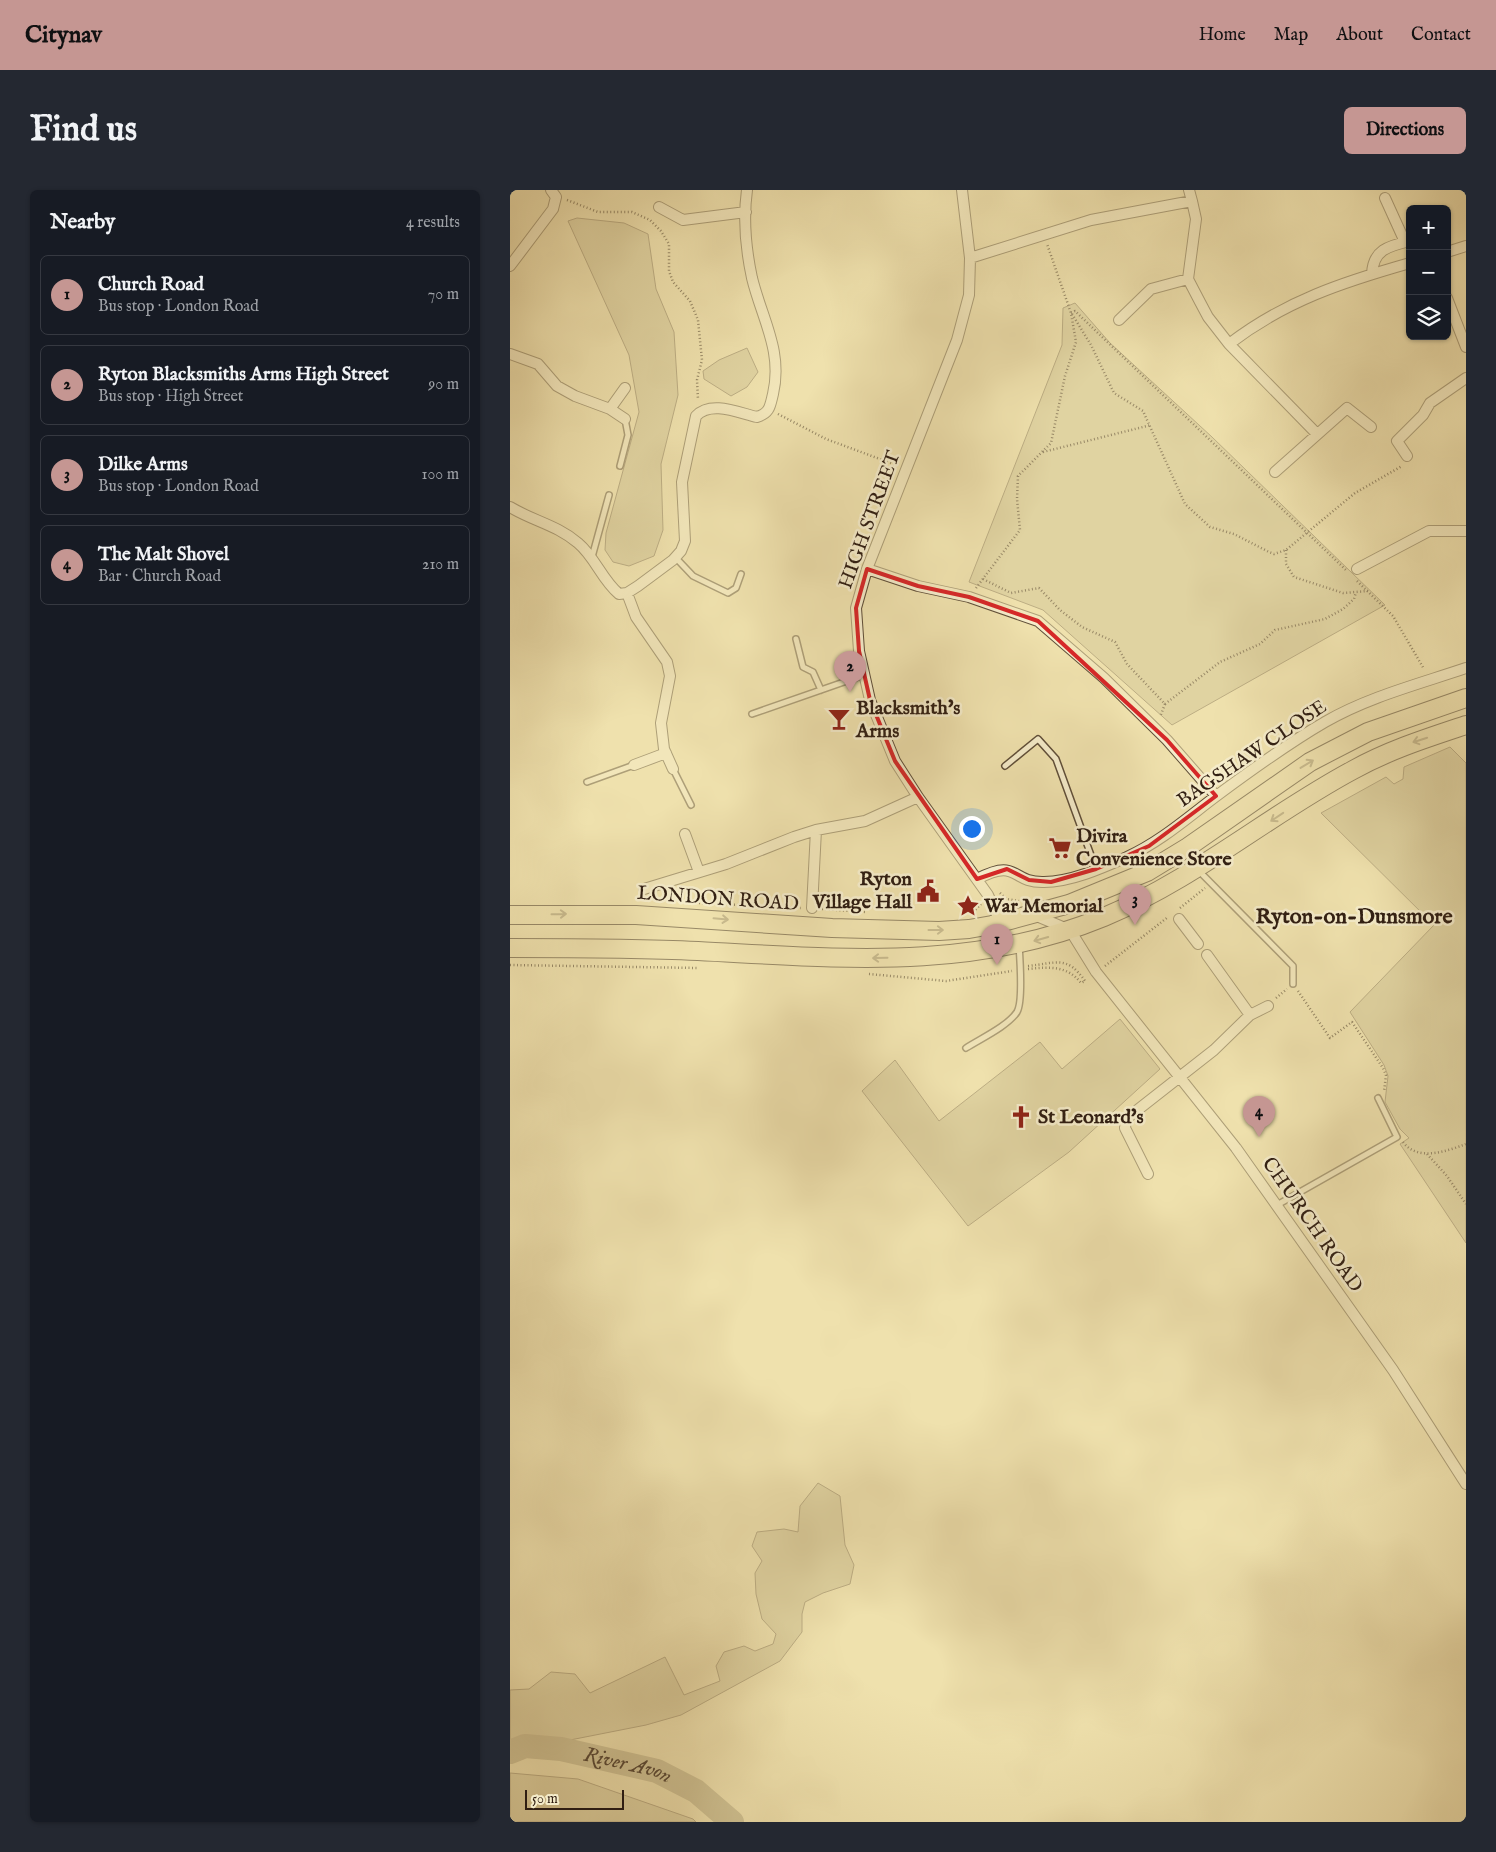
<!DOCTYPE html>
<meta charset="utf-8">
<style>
:root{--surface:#171b24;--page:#242831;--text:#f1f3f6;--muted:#9ea1a6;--line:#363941;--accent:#c59692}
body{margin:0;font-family:"IM FELL English",serif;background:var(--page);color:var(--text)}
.controls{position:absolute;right:15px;top:15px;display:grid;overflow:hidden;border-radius:8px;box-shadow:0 1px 4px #0004}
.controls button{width:45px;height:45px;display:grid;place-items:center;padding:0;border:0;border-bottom:1px solid var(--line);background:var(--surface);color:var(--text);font:25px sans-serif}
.scale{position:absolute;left:15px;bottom:12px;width:99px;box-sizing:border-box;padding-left:5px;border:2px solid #301e12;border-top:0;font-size:14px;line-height:18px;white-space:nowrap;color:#301e12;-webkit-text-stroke:4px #f5ecca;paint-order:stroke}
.you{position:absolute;left:461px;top:638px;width:18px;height:18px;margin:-12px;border:4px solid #fff;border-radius:50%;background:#1a73e8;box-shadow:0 0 0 8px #1a73e833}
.badge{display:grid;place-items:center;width:32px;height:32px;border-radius:50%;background:var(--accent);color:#111;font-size:16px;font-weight:700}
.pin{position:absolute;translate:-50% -41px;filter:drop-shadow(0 1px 2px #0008)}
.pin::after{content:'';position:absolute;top:26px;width:18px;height:15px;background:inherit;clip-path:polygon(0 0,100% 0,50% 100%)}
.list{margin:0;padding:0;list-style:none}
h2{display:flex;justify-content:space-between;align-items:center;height:65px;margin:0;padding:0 20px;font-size:21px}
h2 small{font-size:16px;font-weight:400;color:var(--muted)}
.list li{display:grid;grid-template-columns:32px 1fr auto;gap:15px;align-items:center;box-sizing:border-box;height:80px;margin:0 10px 10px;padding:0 10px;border:1px solid var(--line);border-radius:8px}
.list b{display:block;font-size:19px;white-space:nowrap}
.list p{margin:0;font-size:16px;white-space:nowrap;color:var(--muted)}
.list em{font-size:16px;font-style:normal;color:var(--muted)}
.icon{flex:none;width:28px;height:28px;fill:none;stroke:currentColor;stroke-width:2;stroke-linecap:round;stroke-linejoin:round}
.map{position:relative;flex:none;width:956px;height:1632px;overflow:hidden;border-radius:8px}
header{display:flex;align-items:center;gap:30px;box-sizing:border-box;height:70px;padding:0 25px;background:var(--accent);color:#111}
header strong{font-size:24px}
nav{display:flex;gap:28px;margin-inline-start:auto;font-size:18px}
.intro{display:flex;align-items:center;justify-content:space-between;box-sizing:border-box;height:120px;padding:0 30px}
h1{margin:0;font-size:35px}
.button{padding:12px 22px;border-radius:8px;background:var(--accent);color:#111;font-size:18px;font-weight:700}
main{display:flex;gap:30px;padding:0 30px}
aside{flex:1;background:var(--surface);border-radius:8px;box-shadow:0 1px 4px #0004}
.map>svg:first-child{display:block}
.green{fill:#cfc093;stroke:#806f52}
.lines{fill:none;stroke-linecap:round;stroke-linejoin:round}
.river{stroke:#ae9f78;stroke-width:24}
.service-casing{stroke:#604f39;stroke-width:8}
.minor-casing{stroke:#604f39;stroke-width:12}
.trunk-casing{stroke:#301e12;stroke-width:20}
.path{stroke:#301e12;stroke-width:2.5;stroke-dasharray:1 2.5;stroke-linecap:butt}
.service{stroke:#f5ecca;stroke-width:5}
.minor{stroke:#f5ecca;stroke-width:10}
.trunk{stroke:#efe1ad;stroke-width:18}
.oneway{stroke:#998967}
.marked{fill:none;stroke:#d62828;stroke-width:4;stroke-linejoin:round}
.labels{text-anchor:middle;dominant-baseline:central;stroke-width:5;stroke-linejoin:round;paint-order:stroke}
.street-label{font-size:20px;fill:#301e12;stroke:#f5ecca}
.poi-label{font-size:20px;font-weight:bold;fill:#301e12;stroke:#f5ecca;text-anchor:start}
.water-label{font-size:21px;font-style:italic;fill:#5c4b36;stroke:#f5ecca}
.quarter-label{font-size:22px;font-weight:bold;fill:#301e12;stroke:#f5ecca}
</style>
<header>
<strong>Citynav</strong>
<nav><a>Home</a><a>Map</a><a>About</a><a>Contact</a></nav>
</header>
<div class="intro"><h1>Find us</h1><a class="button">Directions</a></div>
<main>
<aside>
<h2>Nearby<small>4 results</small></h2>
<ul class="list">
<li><span class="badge">1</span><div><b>Church Road</b><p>Bus stop · London Road</p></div><em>70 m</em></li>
<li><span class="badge">2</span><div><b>Ryton Blacksmiths Arms High Street</b><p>Bus stop · High Street</p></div><em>90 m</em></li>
<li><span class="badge">3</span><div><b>Dilke Arms</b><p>Bus stop · London Road</p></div><em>100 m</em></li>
<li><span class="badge">4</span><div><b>The Malt Shovel</b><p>Bar · Church Road</p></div><em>210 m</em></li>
</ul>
</aside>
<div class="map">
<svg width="956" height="1632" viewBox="0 0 956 1632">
<rect width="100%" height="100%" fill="#efe1ad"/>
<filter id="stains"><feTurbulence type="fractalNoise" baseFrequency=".004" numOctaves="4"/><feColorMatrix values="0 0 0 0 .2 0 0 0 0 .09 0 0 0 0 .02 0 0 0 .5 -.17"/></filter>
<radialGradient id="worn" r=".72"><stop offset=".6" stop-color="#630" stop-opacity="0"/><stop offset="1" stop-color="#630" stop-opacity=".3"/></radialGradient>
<path class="green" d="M 67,28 L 114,33 L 138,44 L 146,99 L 164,142 L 168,205 L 151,274 L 153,340 L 144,366 L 119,376 L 103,372 L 95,360 L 96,343 L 129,222 L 119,165 L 58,31 Z
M 565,113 L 600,153 L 702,247 L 875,415 L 662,535 L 533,420 L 459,392 L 552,155 L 553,118 Z
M 237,158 L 248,182 L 237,197 L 221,206 L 194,189 L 193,181 L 209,170 Z
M 940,557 L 956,573 L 956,1053 L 890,954 L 899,948 L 890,939 L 875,912 L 878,886 L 874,875 L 840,822 L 924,735 L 811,623 L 876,587 L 884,594 L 893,589 L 894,577 Z
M 610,829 L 650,879 L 559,962 L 458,1036 L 352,901 L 385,870 L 429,931 L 530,852 L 552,879 Z
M 308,1293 L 330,1306 L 335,1355 L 344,1375 L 340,1394 L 313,1403 L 295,1412 L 292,1424 L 292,1442 L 270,1471 L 171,1525 L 136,1535 L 60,1550 L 18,1549 L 0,1556 L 0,1500 L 19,1499 L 41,1482 L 65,1484 L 80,1503 L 155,1467 L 174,1505 L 210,1491 L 206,1476 L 214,1462 L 234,1456 L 245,1461 L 263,1454 L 266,1444 L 252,1429 L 246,1404 L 245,1383 L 252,1371 L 242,1356 L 247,1342 L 274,1339 L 288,1342 L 290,1316 Z
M 0,1583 L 68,1589 L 183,1629 L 186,1632 L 0,1632 Z"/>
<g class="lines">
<path class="river" id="s1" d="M 0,1562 L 15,1556 L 51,1559 L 147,1581 L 186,1601 L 222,1632"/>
<defs>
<path id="service" d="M 110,276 L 118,245 L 115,229
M 82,367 L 99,305
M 165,367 L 183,386 L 218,403 L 226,398 L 231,384
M 286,449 L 293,477 L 303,482 L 311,500
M 242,524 L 354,485
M 495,576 L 528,549 L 546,569 L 586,679
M 163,579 L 181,615
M 77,592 L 124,575
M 688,680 L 783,776 L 783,794
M 456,858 C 470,849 498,836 507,822 C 513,812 510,769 509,755
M 767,1015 L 887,947 L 868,908"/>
<path id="minor" d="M 452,0 L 460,68 L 459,105 L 447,150 L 357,379 L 346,418 L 349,461 L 360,510 L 385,571 L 408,607 L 478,705 L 491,733
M 875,8 L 895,52
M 682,11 L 686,29 L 678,89 L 690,112 L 698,127 L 719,154 L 807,244
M 149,17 L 173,30 L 236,22
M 937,62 L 956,56
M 460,68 L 581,30 L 682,11 L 679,0
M 0,76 L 43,19 L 46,7 L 41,0
M 862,84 C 863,60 878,56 900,51
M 937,108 L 956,157
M 609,130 L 641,99 L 678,89
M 719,154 C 775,111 833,92 900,73
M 0,164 L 28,174 L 47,196 L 65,206 L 100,219 L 115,229
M 100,219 L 115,198
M 897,266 L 887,251 L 913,225 L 920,213 L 956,188
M 765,282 L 837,218 L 861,237
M 0,317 C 23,331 47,335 68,353 C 85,367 92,390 109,404 L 117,403 L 128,396 L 163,370 L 171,361 L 175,351 L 172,292 L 186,226 C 201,210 229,223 247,227 C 260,223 260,216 263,204 C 273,161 252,129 242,88 C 236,60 233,29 237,0
M 357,379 L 408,396 L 459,407 L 528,431 L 594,488 L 657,550 L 706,606
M 847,379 L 919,341 L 956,341
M 117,403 L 126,427 L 157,472 L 160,486 L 151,533 L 154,559 L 163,579
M 124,575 L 156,563
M 175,644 L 189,682
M 467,689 C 509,667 500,693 534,692 C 561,692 592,678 617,667 C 650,652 677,628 705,607 C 740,581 777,554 815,532 C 858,507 909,494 956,478
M 134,699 L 216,674 L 284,647 L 306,640 L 355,631 L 408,607
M 302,718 L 306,640
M 524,725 L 560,740 L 586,782 L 726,958 L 883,1180 L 956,1294
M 669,729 L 688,754
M 697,765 L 740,825
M 638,984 L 615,938 L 616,929 L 704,860 L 740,825 L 758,816"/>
<path id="trunk" d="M 0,725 L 126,725 L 322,738 L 429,741 L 459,739 L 482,735 L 559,714 L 637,682 L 678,657 L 800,572 L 858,542 L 956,508
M 0,758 C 63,758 126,758 188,761 C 328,768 461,782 594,727 C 685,689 757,626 843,580 C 879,560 917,548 956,535"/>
</defs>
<use href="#service" class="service-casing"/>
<use href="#minor" class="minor-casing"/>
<use href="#trunk" class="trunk-casing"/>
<path class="path" d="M 57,10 L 88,22 L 122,22 L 140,30 L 151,41 L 159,54 L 159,81 L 163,92 L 180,111 L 188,130 L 192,170 L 187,190 L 188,210
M 561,123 L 565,121 L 836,380
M 562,124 L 581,155 L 604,203 L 633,221 L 675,314 L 700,337 L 724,344 L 759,362 L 764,364 L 776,360 L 845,303 L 892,276
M 268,224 L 316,249 L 386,275
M 533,262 L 641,235
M 776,360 L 776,374 L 784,387 L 833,403 L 858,401
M 473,389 L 501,403 L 529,398 L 550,420 L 572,437 L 605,452 L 617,474 L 655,514 L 650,527
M 847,391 L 883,426 L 914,479
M 466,398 L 510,340 L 507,309 L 508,286 L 541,253 L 555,186 L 566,152 L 561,123 L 537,54
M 655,514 L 710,472 L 750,454 L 765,440 L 815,429 L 833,419 L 844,409 L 846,402
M 490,703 L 496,709 L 509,711
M 189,713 L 291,718
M 670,718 L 695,698
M 312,719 L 356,722
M 463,722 L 471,714
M 0,775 L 188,778
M 518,776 C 547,773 557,765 575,791
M 595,776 L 658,727
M 518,779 C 539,777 557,775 571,793 L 575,791
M 359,784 L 436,791 L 502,781
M 788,801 L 820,848 L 842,832 L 873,878 L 876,885 L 874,902
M 766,808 L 777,799
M 893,952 C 908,972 937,961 956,954
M 917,964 L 937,986 L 956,1014"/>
<use href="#service" class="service"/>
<use href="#minor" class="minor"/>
<use href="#trunk" class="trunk"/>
</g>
<defs><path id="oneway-shaft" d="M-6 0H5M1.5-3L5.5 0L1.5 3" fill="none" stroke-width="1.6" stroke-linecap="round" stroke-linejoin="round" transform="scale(1.25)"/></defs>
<g class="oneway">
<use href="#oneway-shaft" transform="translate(910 550) rotate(162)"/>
<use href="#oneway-shaft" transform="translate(797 574) rotate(-31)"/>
<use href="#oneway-shaft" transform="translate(767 627) rotate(146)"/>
<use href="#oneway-shaft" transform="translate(49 724) rotate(-1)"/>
<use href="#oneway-shaft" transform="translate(211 729) rotate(5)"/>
<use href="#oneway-shaft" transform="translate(426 740)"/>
<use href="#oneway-shaft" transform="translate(531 749) rotate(164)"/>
<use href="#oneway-shaft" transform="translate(370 768) rotate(179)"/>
</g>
<path d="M0 0H956V1632H0ZM 357,379 L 408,396 L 459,407 L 528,431 L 657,550 L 706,606 L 639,656 L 586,679 L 541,692 L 519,690 L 497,679 L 467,689 L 385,571 L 360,510 L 349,461 L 346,418 Z" fill="#efe1ad" fill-opacity=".55" fill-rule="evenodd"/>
<path class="marked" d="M 357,379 L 408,396 L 459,407 L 528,431 L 657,550 L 706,606 L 639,656 L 586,679 L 541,692 L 519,690 L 497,679 L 467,689 L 385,571 L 360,510 L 349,461 L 346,418 Z"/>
<defs>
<symbol id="bar-bare" viewBox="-9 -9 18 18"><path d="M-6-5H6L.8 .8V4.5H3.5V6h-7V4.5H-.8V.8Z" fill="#8f2418" stroke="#f5ecca" stroke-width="2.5" paint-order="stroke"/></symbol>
<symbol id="supermarket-bare" viewBox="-9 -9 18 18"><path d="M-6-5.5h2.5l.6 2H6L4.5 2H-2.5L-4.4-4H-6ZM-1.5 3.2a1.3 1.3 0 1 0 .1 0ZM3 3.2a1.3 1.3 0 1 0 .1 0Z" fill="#8f2418" stroke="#f5ecca" stroke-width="2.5" paint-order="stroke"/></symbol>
<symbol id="civic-bare" viewBox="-9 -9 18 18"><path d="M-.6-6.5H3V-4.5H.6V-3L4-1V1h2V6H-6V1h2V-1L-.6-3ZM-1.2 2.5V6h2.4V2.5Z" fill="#8f2418" stroke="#f5ecca" stroke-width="2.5" paint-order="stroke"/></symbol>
<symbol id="sight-bare" viewBox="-9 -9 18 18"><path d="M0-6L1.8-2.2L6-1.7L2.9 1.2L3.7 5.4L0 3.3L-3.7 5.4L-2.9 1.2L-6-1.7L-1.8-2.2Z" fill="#8f2418" stroke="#f5ecca" stroke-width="2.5" paint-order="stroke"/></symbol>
<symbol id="church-bare" viewBox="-9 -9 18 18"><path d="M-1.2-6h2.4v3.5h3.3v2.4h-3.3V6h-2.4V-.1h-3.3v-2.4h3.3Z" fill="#8f2418" stroke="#f5ecca" stroke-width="2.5" paint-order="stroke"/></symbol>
</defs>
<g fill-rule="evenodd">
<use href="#bar-bare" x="313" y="513" width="32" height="32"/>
<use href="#supermarket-bare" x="534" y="642" width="32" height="32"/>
<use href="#civic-bare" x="402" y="685" width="32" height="32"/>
<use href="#sight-bare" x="442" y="700" width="32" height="32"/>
<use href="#church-bare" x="495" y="911" width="32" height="32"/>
</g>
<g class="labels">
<g class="street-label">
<text transform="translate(360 330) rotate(-70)">HIGH STREET</text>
<text transform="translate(742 564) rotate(-34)">BAGSHAW CLOSE</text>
<text transform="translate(208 709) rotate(4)">LONDON ROAD</text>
<text transform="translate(802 1035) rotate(55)">CHURCH ROAD</text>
</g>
<g class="poi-label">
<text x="346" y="518">Blacksmith's<tspan x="346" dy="23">Arms</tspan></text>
<text x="566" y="646">Divira<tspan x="566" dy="23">Convenience Store</tspan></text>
<text x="402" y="689" text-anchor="end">Ryton<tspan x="402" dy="23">Village Hall</tspan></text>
<text x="474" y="716">War Memorial</text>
<text x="528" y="927">St Leonard's</text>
</g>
<g class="water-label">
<text stroke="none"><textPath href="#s1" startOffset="121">River Avon</textPath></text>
</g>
<g class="quarter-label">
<text x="844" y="727">Ryton-on-Dunsmore</text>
</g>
</g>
<rect width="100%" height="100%" filter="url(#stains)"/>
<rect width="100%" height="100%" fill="url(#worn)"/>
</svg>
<div class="controls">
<button>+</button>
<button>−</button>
<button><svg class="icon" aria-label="layers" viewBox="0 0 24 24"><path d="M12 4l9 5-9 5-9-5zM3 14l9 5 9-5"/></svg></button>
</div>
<div class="scale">50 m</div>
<div class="you"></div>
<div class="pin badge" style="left:487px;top:775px">1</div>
<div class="pin badge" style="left:340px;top:502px">2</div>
<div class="pin badge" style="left:625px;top:735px">3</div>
<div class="pin badge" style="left:749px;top:947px">4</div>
</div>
</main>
